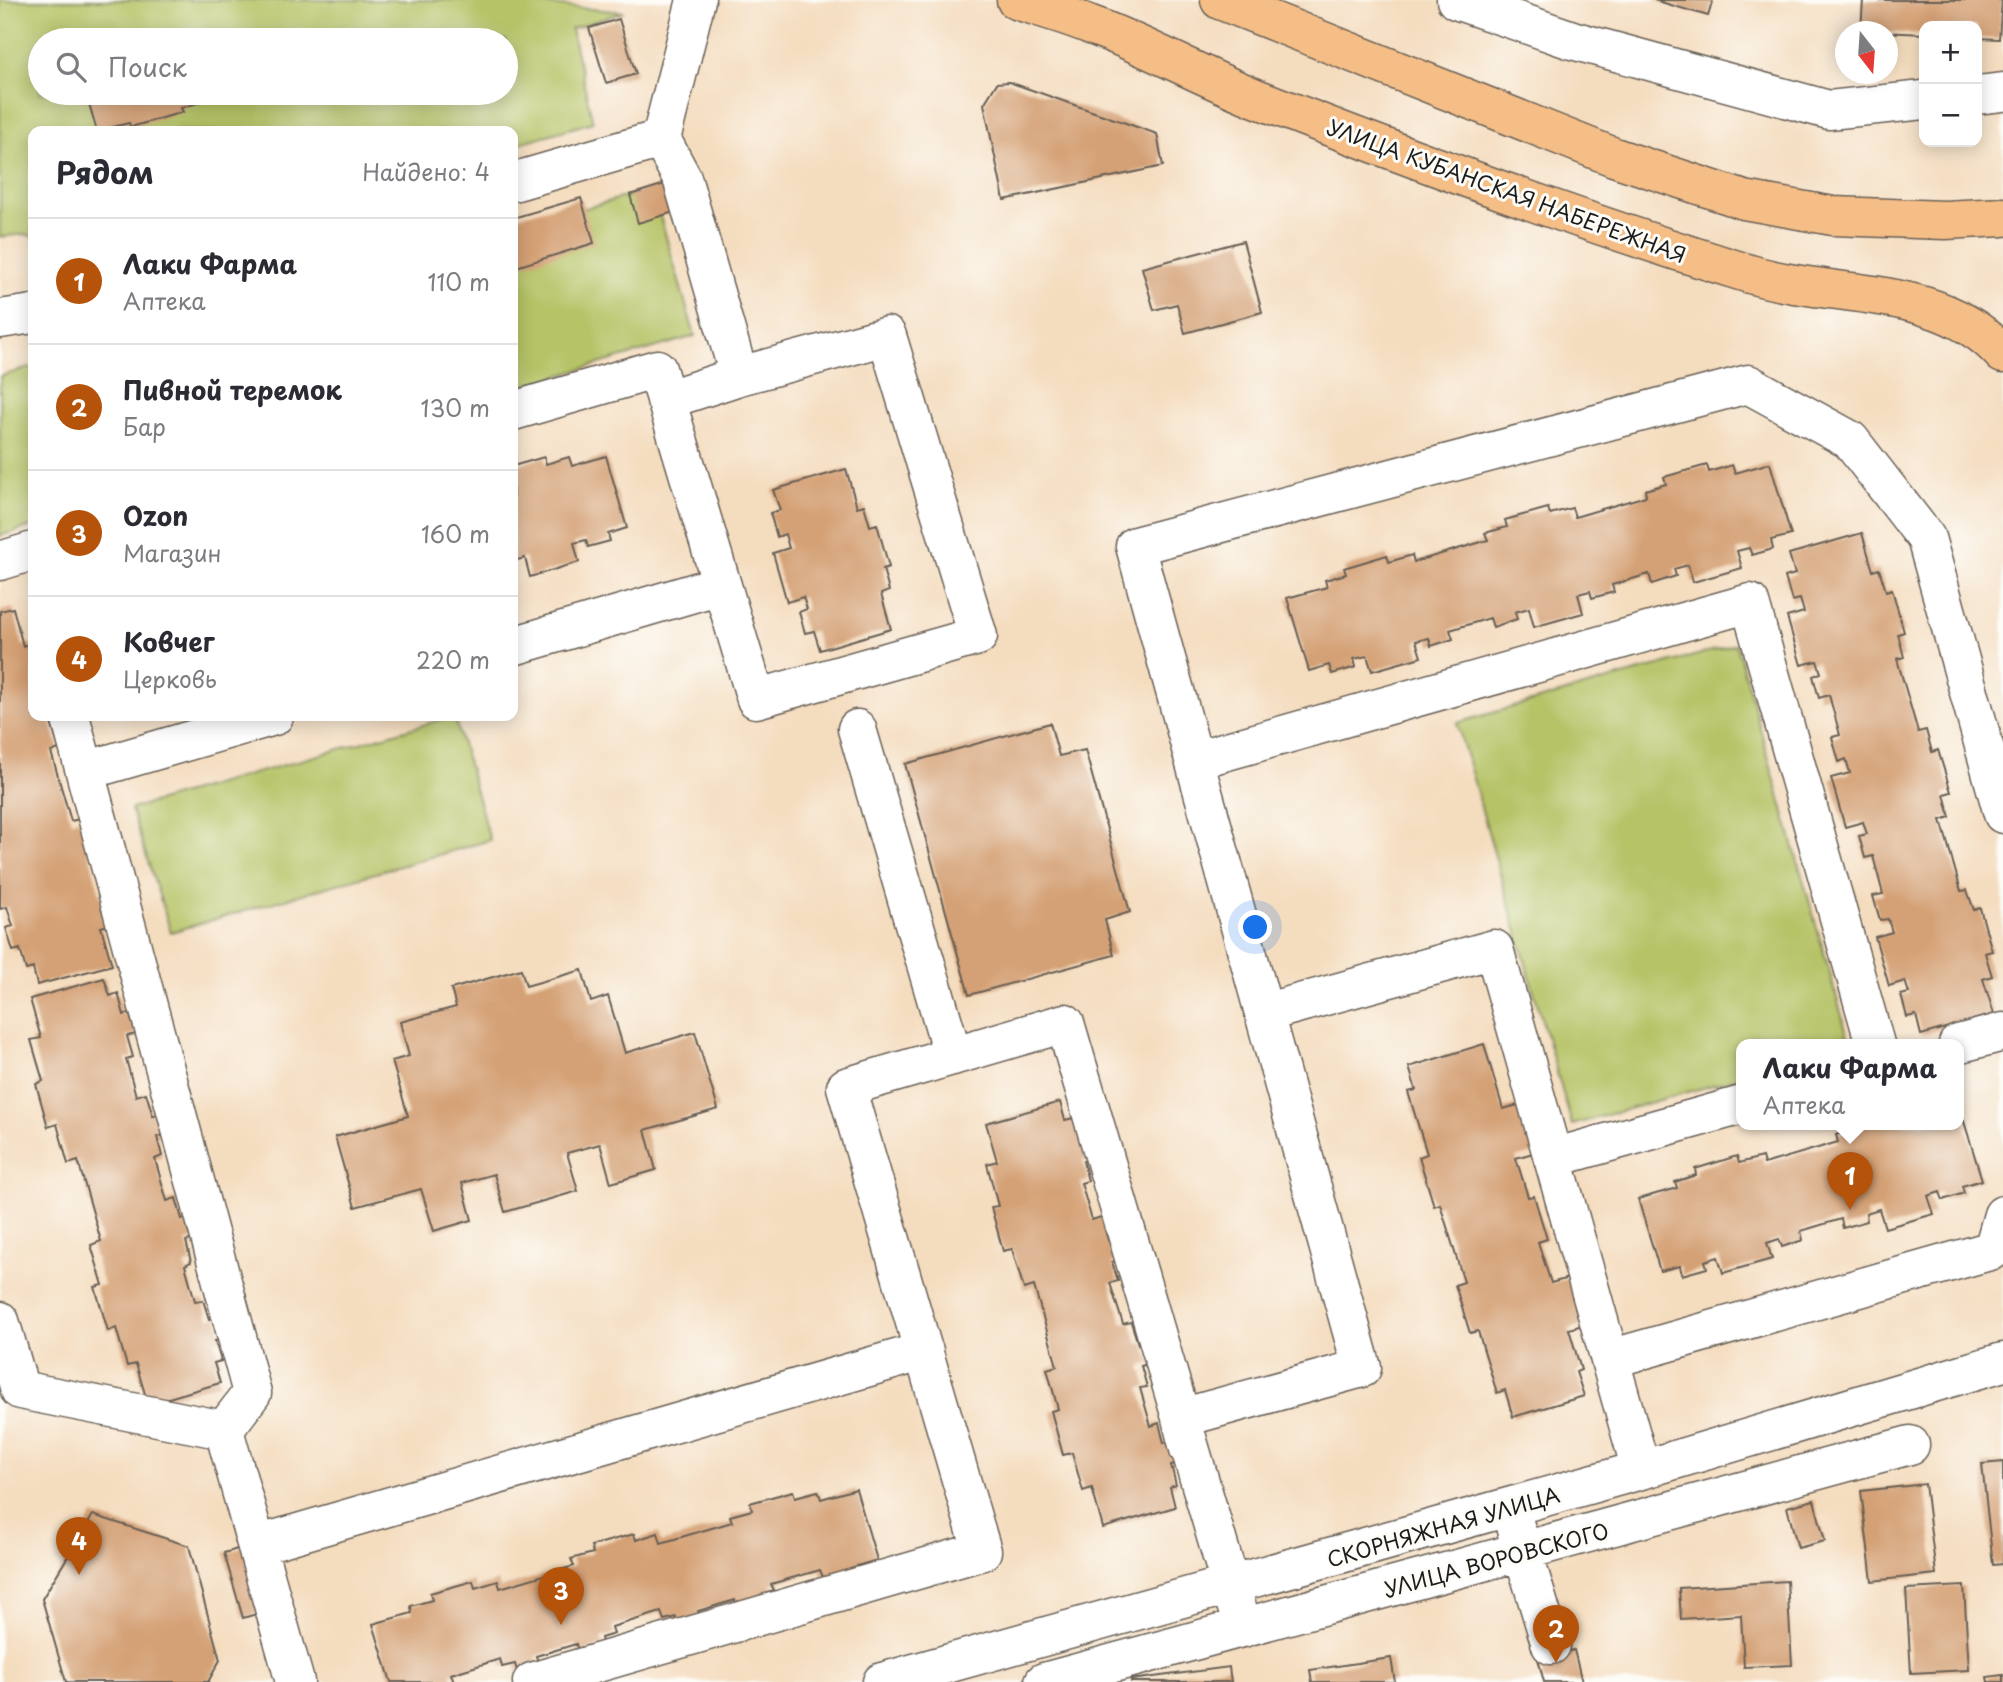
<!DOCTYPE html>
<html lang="ru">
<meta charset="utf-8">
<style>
:root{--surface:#fff;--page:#f2f2f3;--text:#2b2b33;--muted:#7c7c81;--line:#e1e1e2;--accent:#b45309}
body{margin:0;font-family:"Playpen Sans",sans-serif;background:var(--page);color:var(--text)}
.controls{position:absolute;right:21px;top:21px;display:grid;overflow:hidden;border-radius:14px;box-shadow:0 4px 18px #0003}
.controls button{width:63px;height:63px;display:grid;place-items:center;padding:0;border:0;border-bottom:2px solid var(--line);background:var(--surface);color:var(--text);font:35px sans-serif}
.compass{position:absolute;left:1835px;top:21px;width:63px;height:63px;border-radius:50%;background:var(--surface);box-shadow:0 4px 18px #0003;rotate:163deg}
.you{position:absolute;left:1256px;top:928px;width:24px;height:24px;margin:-18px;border:5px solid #fff;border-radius:50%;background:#1a73e8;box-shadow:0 0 0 10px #1a73e833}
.badge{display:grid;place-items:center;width:46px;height:46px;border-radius:50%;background:var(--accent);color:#fff;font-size:23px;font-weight:700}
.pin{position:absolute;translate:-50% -58px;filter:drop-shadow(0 2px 4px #0008)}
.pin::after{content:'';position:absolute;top:37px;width:24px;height:21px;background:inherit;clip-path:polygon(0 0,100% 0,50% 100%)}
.popup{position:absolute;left:1736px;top:1039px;width:228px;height:91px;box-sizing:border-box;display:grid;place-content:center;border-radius:14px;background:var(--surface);filter:drop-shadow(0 2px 5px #0005);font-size:23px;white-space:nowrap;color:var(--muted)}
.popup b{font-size:26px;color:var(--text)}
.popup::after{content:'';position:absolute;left:50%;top:100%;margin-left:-14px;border:14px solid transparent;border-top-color:var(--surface)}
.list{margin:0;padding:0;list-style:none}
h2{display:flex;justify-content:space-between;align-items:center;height:91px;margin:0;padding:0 28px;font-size:30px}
h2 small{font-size:23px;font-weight:400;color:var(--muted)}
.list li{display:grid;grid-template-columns:46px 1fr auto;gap:21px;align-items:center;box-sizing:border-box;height:126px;padding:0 28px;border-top:2px solid var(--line)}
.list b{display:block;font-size:26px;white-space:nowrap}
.list p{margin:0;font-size:23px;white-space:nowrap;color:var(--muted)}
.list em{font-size:23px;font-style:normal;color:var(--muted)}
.icon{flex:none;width:38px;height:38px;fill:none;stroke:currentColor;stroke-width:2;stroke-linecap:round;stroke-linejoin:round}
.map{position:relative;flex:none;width:2003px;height:1682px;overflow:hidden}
.search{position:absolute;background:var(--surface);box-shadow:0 4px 18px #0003;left:28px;top:28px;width:490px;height:77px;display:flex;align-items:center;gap:18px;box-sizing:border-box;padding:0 24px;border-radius:38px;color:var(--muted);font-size:26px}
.panel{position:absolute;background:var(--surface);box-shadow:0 4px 18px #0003;left:28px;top:126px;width:490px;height:595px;border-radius:14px}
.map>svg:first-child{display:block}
.green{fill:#b6c366;stroke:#697041;stroke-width:2;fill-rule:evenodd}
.building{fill:#d4a074}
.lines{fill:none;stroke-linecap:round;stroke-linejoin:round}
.minor-casing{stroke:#685f55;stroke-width:41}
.major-casing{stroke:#685f55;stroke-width:41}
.minor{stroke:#fff;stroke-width:38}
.major{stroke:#f6be87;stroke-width:38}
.labels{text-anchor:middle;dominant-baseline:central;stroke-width:6;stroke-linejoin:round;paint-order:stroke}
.street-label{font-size:21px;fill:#1c1c1c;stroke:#fdfcf7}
</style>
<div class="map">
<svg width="2003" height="1682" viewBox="0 0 2003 1682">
<rect width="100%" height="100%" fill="#fdfcf7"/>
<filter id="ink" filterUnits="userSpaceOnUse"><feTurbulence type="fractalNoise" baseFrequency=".0143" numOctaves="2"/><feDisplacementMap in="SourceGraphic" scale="14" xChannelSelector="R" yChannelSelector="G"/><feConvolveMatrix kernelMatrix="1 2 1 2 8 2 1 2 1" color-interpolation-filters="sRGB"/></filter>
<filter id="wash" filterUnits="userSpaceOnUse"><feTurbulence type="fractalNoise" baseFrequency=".00686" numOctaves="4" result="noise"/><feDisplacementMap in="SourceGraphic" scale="28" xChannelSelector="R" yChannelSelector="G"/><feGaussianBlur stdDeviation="1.57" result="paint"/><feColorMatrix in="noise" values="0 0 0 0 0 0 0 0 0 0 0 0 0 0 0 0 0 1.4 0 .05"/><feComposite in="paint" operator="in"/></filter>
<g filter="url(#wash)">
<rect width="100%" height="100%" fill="#f4dcbe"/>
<path class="green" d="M 0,0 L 498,0 L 624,12 L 571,29 L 593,122 L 513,145 L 513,131 L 33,131 L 33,237 L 26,234 L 0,237 ZM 40,40 L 506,40 L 506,93 L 40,93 Z
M 652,189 L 695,336 L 513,389 L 513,229 Z
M 33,367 L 33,526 L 0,536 L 0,376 Z
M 1736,644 L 1850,1044 L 1742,1044 L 1741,1077 L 1572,1125 L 1457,723 Z
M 454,716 L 490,840 L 171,932 L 131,809 Z"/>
<g id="blocks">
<path class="building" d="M 1654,0 L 1713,0 L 1708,16 Z
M 1863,0 L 2002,0 L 1999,39 L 1977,38 L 1977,26 L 1924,26 L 1924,34 L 1861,31 Z
M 619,19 L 636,74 L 606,83 L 589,28 Z
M 1009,82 L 1157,134 L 1163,166 L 1004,200 L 984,104 L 997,83 Z
M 113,93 L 205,93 L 207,100 L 181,108 L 183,112 L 131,127 L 129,123 L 97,131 L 88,100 Z
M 665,184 L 674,212 L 638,223 L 630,195 Z
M 581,198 L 594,243 L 513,268 L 513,218 Z
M 1243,241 L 1262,312 L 1185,333 L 1177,304 L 1154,310 L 1142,268 Z
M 606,456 L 627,528 L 608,534 L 610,541 L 588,547 L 586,540 L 574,543 L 579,562 L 530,577 L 525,558 L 513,561 L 513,466 L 544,457 L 546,464 L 569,457 L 572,466 Z
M 1770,463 L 1791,535 L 1771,540 L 1773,549 L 1752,555 L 1749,548 L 1737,551 L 1742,568 L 1693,582 L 1688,565 L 1674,569 L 1676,576 L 1652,584 L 1649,574 L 1612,585 L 1614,592 L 1592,598 L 1590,591 L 1578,594 L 1583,613 L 1534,627 L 1529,608 L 1515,612 L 1517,619 L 1493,627 L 1490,618 L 1450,630 L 1453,639 L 1431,646 L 1429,638 L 1416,641 L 1421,657 L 1372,671 L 1367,656 L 1354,659 L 1356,667 L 1332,674 L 1329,665 L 1309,671 L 1287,598 L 1327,587 L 1325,580 L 1346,574 L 1344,568 L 1387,555 L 1389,562 L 1412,555 L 1414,562 L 1488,540 L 1485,533 L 1507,527 L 1505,520 L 1548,508 L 1550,514 L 1572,508 L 1575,517 L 1646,496 L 1645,490 L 1666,484 L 1664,477 L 1707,465 L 1709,472 L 1732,465 L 1735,473 Z
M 846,469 L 857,507 L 864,505 L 870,526 L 877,524 L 889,567 L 883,569 L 889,591 L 881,594 L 891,629 L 820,650 L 814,631 L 805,633 L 799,612 L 807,609 L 803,597 L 787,602 L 773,553 L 789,548 L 785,534 L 777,537 L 770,513 L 780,510 L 773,490 Z
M 1862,533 L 1873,571 L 1879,569 L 1886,591 L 1892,589 L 1904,632 L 1898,634 L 1904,657 L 1897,659 L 1918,732 L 1926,730 L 1932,752 L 1938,750 L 1951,792 L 1944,794 L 1950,817 L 1941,820 L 1961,891 L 1967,890 L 1974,910 L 1980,908 L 1992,951 L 1985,953 L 1992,976 L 1983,979 L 1994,1014 L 1921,1035 L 1916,1015 L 1907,1017 L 1901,995 L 1909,993 L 1905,981 L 1889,986 L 1875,937 L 1892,932 L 1888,919 L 1880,920 L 1873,896 L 1883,894 L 1873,856 L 1865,858 L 1859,836 L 1867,834 L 1863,822 L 1845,827 L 1831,778 L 1850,773 L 1846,759 L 1839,762 L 1832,737 L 1840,735 L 1829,695 L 1819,698 L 1813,676 L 1821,673 L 1817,661 L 1801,665 L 1787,617 L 1804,612 L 1800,599 L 1792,601 L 1785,577 L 1795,574 L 1789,554 Z
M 13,608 L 23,646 L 31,643 L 33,651 L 33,716 L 49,716 L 59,749 L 51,752 L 71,821 L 80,819 L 108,925 L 101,927 L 112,965 L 37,985 L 33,968 L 26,970 L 20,949 L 13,951 L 6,928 L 13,926 L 7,907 L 0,909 L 0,611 Z
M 1050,723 L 1059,756 L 1085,750 L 1130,912 L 1105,920 L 1114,955 L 969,995 L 905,764 Z
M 521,969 L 526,986 L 582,970 L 591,1002 L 608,996 L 625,1053 L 695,1032 L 718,1109 L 645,1130 L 656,1170 L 611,1183 L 600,1144 L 567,1153 L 578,1191 L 505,1212 L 494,1174 L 462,1183 L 472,1220 L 434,1231 L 421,1189 L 355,1207 L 335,1137 L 408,1116 L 392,1061 L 409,1056 L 400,1022 L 456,1007 L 451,989 Z
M 104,978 L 110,996 L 118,993 L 124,1015 L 129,1013 L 136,1034 L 127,1036 L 133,1057 L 126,1059 L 136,1096 L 146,1093 L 153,1116 L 158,1115 L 165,1135 L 157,1137 L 162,1156 L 155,1159 L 167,1201 L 176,1198 L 182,1219 L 188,1218 L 195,1239 L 186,1241 L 191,1262 L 185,1265 L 195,1301 L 203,1300 L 209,1319 L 217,1317 L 223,1339 L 215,1341 L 221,1361 L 214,1363 L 220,1383 L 148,1404 L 136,1364 L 127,1366 L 116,1328 L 108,1331 L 95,1287 L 103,1285 L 91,1245 L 101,1241 L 78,1161 L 68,1164 L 57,1124 L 48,1127 L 36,1084 L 43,1081 L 31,1040 L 41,1038 L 30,999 Z
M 1484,1044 L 1503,1109 L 1522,1104 L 1536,1152 L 1516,1158 L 1528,1197 L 1534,1196 L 1547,1239 L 1538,1242 L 1551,1283 L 1572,1277 L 1586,1324 L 1569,1329 L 1581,1370 L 1576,1372 L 1584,1396 L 1513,1417 L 1505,1390 L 1497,1393 L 1478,1331 L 1470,1333 L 1455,1285 L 1464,1282 L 1440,1204 L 1434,1206 L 1419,1157 L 1427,1154 L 1408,1092 L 1416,1090 L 1409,1067 Z
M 1060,1102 L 1065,1120 L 1074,1118 L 1091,1158 L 1083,1161 L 1088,1181 L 1081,1183 L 1092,1220 L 1101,1217 L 1108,1240 L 1114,1238 L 1120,1259 L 1112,1262 L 1118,1281 L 1110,1283 L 1123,1324 L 1131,1322 L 1138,1344 L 1144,1342 L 1151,1363 L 1141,1366 L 1147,1387 L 1140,1388 L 1151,1426 L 1159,1423 L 1164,1443 L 1172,1441 L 1179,1463 L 1171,1465 L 1176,1485 L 1170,1487 L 1175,1507 L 1103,1528 L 1092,1488 L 1083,1491 L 1072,1453 L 1063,1455 L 1051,1411 L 1058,1409 L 1047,1369 L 1057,1366 L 1034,1286 L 1024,1289 L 1012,1249 L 1003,1251 L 991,1207 L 998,1206 L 987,1164 L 997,1161 L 986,1123 Z
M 1959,1105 L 1982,1180 L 1962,1186 L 1964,1193 L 1943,1200 L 1940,1192 L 1928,1196 L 1934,1214 L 1885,1228 L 1879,1209 L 1866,1213 L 1867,1221 L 1843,1228 L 1841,1219 L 1801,1231 L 1803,1240 L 1782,1247 L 1779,1239 L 1767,1243 L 1772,1259 L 1723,1273 L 1718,1257 L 1705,1261 L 1707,1268 L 1682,1275 L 1680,1266 L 1660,1271 L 1638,1199 L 1677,1188 L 1675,1182 L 1696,1175 L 1695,1169 L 1737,1156 L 1739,1163 L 1762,1157 L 1764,1164 L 1838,1142 L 1836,1135 L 1857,1128 L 1856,1124 L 1958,1124 Z
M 2003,1462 L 2003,1564 L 1993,1565 L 1982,1464 Z
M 1925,1484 L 1936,1574 L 1872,1581 L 1861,1491 Z
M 856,1489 L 877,1560 L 857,1566 L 859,1575 L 838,1581 L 835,1574 L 823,1577 L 820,1570 L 771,1584 L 774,1591 L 760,1595 L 762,1602 L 738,1610 L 735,1600 L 698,1611 L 700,1618 L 678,1624 L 676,1617 L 664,1620 L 661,1612 L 612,1627 L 614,1634 L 601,1638 L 603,1645 L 579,1653 L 576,1644 L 536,1656 L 539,1665 L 517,1671 L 515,1664 L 502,1667 L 500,1659 L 451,1674 L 454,1681 L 450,1682 L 391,1682 L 373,1624 L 412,1613 L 411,1606 L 432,1600 L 430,1593 L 473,1581 L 475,1588 L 498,1581 L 500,1588 L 574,1566 L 571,1559 L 593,1553 L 591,1546 L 634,1534 L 636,1540 L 658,1533 L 661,1543 L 732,1522 L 730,1516 L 752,1510 L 750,1503 L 793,1491 L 795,1497 L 818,1491 L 821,1499 Z
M 1814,1500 L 1825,1541 L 1798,1548 L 1787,1507 Z
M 93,1515 L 189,1546 L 220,1660 L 208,1682 L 66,1682 L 42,1599 Z
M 251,1545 L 270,1610 L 243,1618 L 224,1553 Z
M 1787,1581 L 1792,1665 L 1744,1667 L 1741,1615 L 1681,1619 L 1679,1588 Z
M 1964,1586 L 1969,1670 L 1911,1673 L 1906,1589 Z
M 1574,1650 L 1582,1682 L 1544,1682 L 1538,1659 Z
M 1391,1658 L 1395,1682 L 1312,1682 L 1310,1670 Z
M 1229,1667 L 1231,1682 L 1131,1682 L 1131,1680 Z
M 2003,1675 L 2003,1682 L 1988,1682 L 1987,1677 Z"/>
</g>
</g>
<g filter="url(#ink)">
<use href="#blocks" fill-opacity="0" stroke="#685f55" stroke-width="2"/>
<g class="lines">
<defs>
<path id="minor" d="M 1456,0 L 1572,40 L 1829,110 L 1924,100
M 1977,95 L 2003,92
M 661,139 L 696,0
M 513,182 L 661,139 L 682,178 L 739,376
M 0,319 L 33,314
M 513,411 L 657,369 C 689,479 722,589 756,699 L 978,636 L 887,336 L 739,376 L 666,400
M 0,561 L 33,551
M 513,646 L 720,585
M 70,716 L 252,1393 L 224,1430
M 857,729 L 953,1056
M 1195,760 L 1750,603 L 1875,1044
M 85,771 L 274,716
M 1264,1013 L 1494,949 L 1641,1470
M 1958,1044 L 2003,1032
M 1553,1158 L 1742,1105
M 0,1321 L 20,1390 L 224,1430 L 295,1682
M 1610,1359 L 1993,1250 L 2003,1215
M 1189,1449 L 1181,1418 L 1362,1368 L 1135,546 L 1748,384 L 1850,440 L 1926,538 L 2003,814
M 1515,1526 L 1551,1645
M 257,1545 L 924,1351
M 532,1682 L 982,1551 L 846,1087 L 1065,1023 L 1243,1628
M 882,1682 L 1641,1470 L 2003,1362
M 1044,1682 L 1910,1445"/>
<path id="major" d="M 1016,0 C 1041,8 1067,15 1091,25 C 1150,47 1206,79 1266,102 C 1425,164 1587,224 1750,274 C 1832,299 1941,283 2003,354
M 1220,0 L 1614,157 L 1744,200 L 1833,216 L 1945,220 L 2003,217"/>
</defs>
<use href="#minor" class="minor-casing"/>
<use href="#major" class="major-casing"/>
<use href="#minor" class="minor"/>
<use href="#major" class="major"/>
</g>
</g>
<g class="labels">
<g class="street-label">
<text transform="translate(1507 190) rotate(20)">УЛИЦА КУБАНСКАЯ НАБЕРЕЖНАЯ</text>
<text transform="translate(1443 1526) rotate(-16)">СКОРНЯЖНАЯ УЛИЦА</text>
<text transform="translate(1496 1559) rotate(-15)">УЛИЦА ВОРОВСКОГО</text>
</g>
</g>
</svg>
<div class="controls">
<button>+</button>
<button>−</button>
</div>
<svg class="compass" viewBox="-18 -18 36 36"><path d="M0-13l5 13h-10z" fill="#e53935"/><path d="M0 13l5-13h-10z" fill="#7c7c81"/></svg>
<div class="you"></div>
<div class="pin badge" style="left:1850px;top:1210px">1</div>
<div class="popup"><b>Лаки Фарма</b>Аптека</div>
<div class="pin badge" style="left:1556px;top:1663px">2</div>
<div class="pin badge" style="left:561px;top:1625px">3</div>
<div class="pin badge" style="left:79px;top:1575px">4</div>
<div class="search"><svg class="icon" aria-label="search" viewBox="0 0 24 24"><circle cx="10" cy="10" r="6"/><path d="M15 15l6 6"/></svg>Поиск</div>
<section class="panel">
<h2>Рядом<small>Найдено: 4</small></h2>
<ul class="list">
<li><span class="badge">1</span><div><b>Лаки Фарма</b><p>Аптека</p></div><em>110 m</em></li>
<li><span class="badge">2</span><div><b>Пивной теремок</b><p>Бар</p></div><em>130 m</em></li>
<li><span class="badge">3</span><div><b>Ozon</b><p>Магазин</p></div><em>160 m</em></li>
<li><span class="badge">4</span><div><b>Ковчег</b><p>Церковь</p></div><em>220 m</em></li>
</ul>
</section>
</div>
